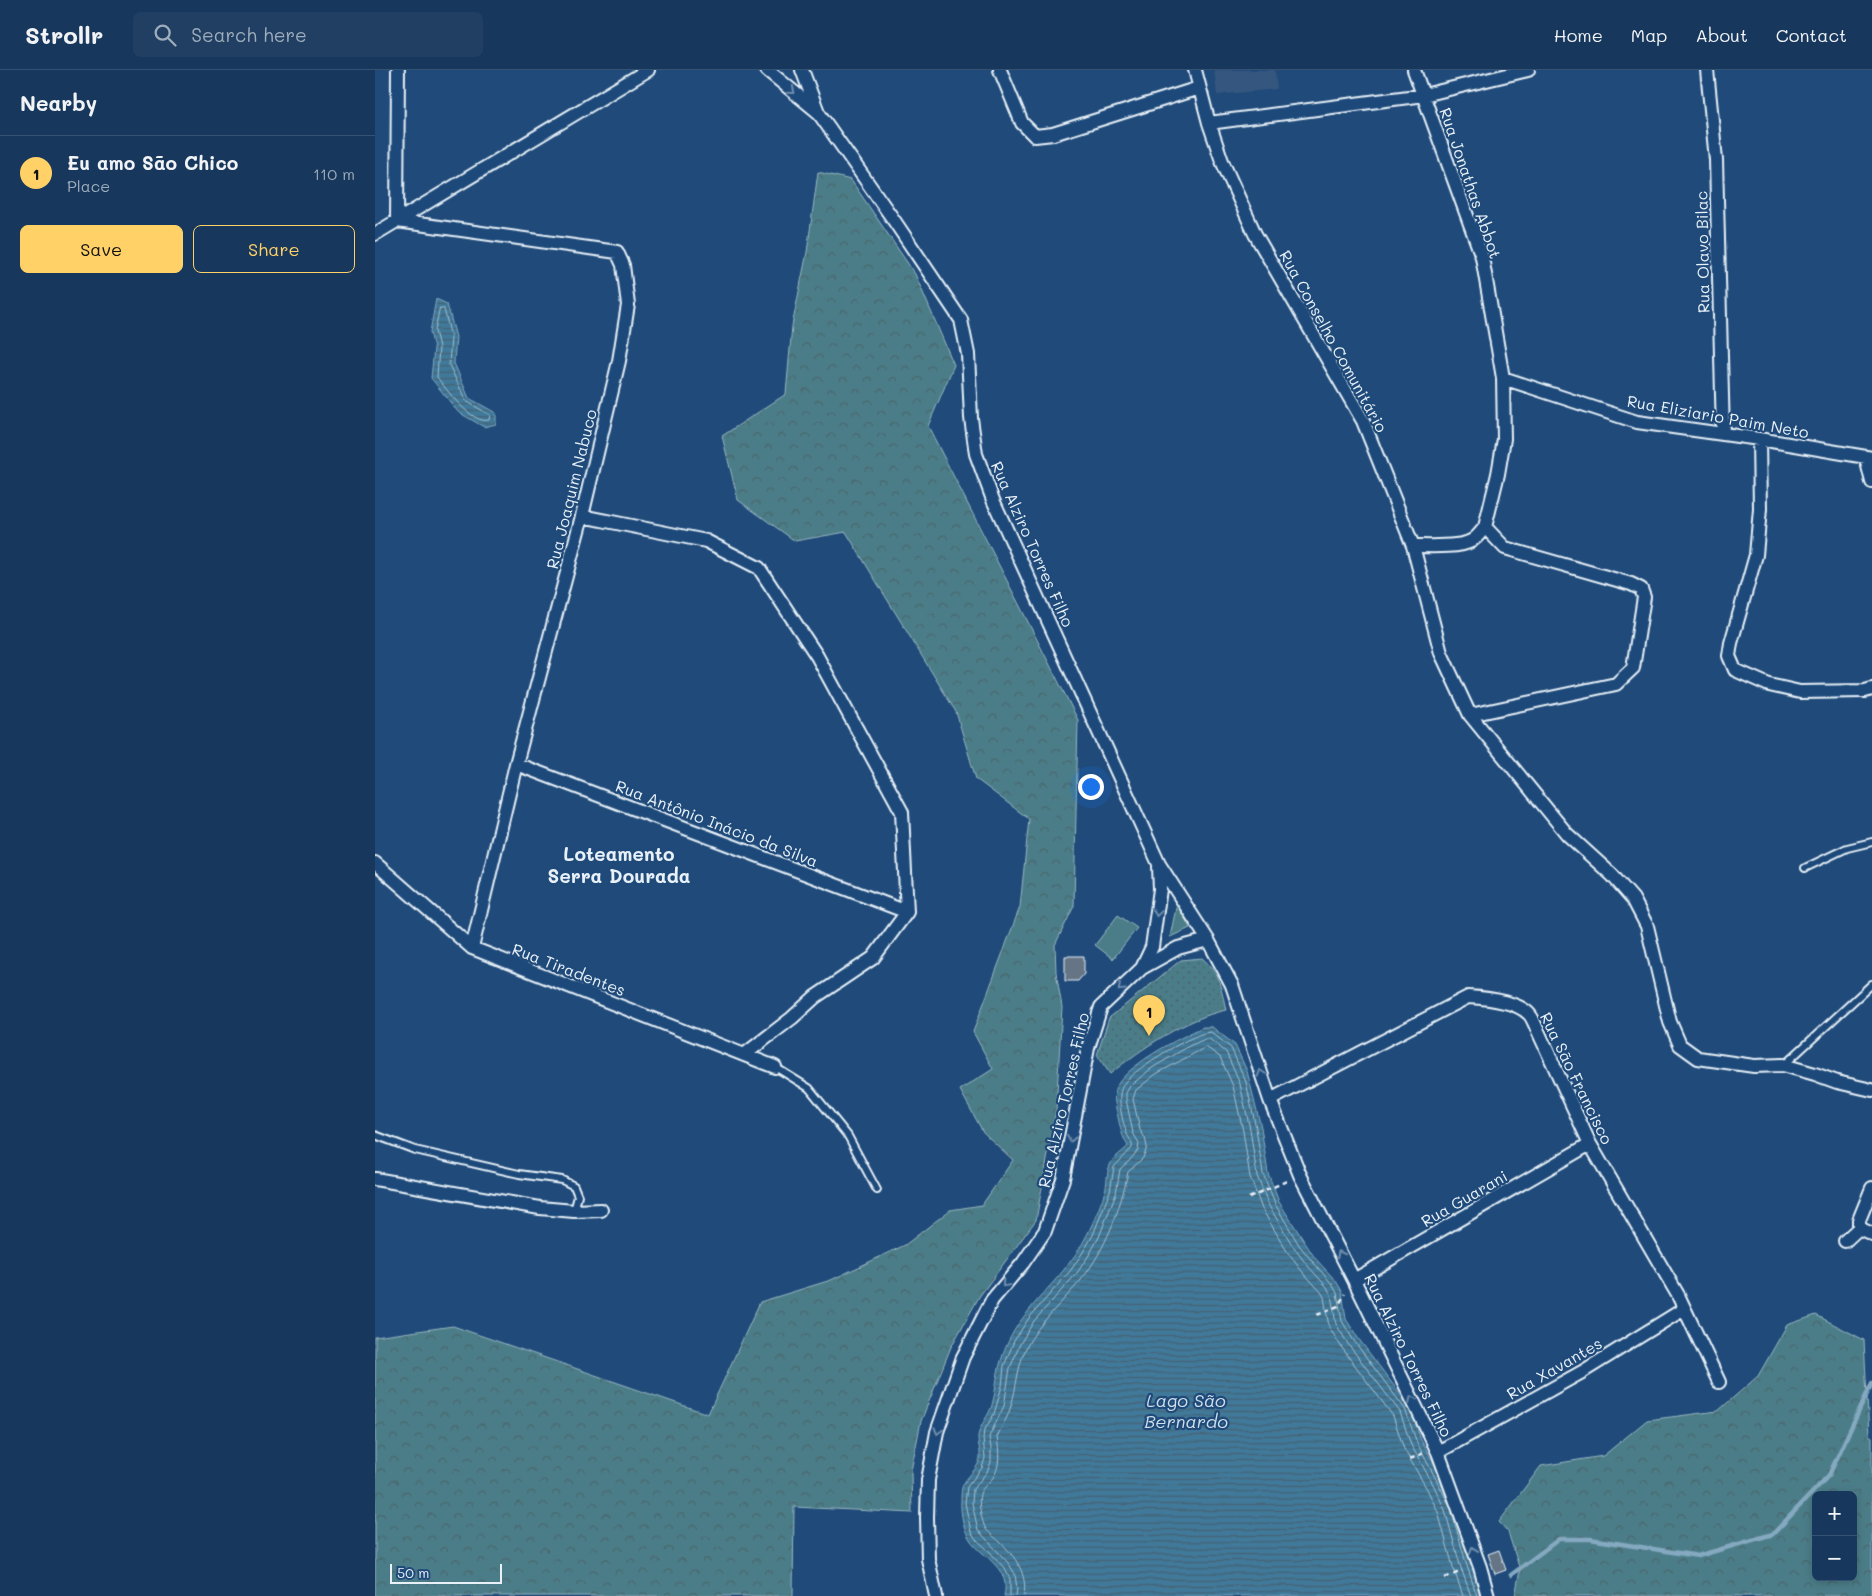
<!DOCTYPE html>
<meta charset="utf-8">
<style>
:root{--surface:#17385c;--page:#203f62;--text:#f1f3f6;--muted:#9eacbb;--line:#365272;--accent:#ffd166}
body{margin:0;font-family:Mali,sans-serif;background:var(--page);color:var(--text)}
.controls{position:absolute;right:15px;bottom:15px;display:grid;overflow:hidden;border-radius:8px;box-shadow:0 2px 8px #0003}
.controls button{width:45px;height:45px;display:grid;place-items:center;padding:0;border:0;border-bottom:1px solid var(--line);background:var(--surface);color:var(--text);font:25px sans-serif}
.scale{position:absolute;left:15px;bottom:12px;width:112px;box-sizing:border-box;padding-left:5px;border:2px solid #e8f1f8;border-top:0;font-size:14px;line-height:18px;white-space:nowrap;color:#e8f1f8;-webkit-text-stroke:4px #1f4a7a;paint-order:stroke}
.you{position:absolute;left:715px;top:716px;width:18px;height:18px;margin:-12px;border:4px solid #fff;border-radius:50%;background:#1a73e8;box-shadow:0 0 0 8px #1a73e833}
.badge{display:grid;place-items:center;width:32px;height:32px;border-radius:50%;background:var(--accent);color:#111;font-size:16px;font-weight:700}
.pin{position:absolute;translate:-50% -41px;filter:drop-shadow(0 1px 2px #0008)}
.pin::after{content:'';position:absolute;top:26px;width:18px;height:15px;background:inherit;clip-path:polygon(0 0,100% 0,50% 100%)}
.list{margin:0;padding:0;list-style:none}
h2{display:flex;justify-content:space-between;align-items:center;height:65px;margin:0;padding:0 20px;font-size:21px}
h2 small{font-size:16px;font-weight:400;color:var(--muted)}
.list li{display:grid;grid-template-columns:32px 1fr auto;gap:15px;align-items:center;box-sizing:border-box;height:75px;padding:0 20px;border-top:1px solid var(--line)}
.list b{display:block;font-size:19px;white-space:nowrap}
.list p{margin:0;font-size:16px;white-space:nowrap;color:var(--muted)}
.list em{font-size:16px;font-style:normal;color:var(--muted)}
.actions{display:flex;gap:10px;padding:15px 20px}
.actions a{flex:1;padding:11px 0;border:1px solid var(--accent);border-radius:8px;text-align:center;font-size:18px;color:var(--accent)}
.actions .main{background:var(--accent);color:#111}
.icon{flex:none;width:28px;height:28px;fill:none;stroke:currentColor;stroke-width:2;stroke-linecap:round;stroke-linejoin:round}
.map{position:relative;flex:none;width:1497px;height:1526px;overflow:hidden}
header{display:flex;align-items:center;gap:30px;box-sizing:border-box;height:70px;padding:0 25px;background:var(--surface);border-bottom:1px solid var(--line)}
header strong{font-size:24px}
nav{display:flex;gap:28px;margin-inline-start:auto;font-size:18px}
.search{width:350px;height:45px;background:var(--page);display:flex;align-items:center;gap:12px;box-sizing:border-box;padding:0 18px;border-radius:8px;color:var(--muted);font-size:19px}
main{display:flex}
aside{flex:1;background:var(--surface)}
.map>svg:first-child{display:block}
.built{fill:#34577e}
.grass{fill:#4c7d88;stroke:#9ab7c0}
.forest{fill:url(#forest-crowns);stroke:#9ab7c0;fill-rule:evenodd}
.park{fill:url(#park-dots);stroke:#9ab7c0}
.water{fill:url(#water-rules);stroke:#84a9c0}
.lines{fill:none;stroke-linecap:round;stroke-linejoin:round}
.shore{stroke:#a5c1d2;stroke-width:1}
.stream{stroke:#84a9c0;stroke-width:4.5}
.building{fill:#667586;stroke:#e8f1f8}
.service-casing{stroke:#e8f1f8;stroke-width:10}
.minor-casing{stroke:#e8f1f8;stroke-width:16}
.path{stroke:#e8f1f8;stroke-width:2.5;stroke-dasharray:5 4;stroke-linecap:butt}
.service{stroke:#1f4a7a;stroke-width:6}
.minor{stroke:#1f4a7a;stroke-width:12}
.oneway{stroke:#6f8dac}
.labels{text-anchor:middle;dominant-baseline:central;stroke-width:4.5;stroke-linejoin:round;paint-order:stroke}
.street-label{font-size:16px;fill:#e8f1f8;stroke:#1f4a7a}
.water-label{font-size:18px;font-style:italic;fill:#cfdfea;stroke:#1f4a7a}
.quarter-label{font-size:19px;font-weight:bold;fill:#e8f1f8;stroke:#1f4a7a}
</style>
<header>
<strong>Strollr</strong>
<div class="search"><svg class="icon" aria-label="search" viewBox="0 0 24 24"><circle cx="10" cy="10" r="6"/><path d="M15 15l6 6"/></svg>Search here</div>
<nav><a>Home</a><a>Map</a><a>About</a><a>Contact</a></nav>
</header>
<main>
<aside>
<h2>Nearby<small></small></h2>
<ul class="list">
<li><span class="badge">1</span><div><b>Eu amo São Chico</b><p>Place</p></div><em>110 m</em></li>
</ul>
<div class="actions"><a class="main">Save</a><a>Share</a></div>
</aside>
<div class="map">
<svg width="1497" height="1526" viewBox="0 0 1497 1526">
<defs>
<pattern id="forest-crowns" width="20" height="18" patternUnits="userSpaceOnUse" patternTransform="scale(1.25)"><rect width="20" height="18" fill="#4c7d88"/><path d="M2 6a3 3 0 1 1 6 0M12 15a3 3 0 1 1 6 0" fill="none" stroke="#49656c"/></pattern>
<pattern id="park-dots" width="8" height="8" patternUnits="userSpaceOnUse" patternTransform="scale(1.25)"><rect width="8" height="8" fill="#4c7d88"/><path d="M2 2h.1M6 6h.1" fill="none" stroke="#49656c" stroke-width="1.8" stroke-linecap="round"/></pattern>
<pattern id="water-rules" width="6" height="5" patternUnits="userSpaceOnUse" patternTransform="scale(1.25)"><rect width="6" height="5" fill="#41799a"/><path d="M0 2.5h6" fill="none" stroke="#446072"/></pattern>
</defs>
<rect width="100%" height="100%" fill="#1f4a7a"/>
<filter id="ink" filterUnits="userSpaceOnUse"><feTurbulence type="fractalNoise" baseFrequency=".02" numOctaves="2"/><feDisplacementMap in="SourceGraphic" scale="10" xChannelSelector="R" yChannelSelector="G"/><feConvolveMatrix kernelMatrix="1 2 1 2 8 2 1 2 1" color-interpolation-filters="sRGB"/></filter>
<g filter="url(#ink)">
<path class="built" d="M 839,0 L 900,0 L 902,19 L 842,25 Z"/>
<path class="grass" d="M 802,833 L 815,858 L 795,867 Z
M 743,845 L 762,858 L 738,889 L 720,875 Z"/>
<path class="forest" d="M 443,102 L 476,110 L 540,204 L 579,295 L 553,356 L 703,650 L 699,836 L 680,875 L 681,902 L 687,937 L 681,1041 L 661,1150 L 604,1227 L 576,1277 L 546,1351 L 536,1401 L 537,1443 L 419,1437 L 418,1526 L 0,1526 L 0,1267 L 78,1256 L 333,1344 L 385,1232 L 456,1210 L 530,1175 L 575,1140 L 607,1135 L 638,1090 L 608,1062 L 585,1020 L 618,999 L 598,962 L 645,837 L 654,749 L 601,709 L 581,642 L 471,462 L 420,471 L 363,430 L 347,366 L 411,324 L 417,256 L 432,182 Z
M 1441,1245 L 1489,1270 L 1494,1365 L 1497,1367 L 1497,1526 L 1140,1526 L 1145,1500 L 1133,1462 L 1124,1452 L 1166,1396 L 1228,1386 L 1272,1350 L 1343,1341 L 1383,1306 L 1412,1255 ZM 1441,1425 L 1478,1425 L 1478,1507 L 1441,1507 Z"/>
<path class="park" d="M 827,888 C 845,903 846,918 851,940 C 810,949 767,978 735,1004 L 722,985 L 734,948 L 806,890 Z"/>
<path class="water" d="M 61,229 L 72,234 L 81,267 L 79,293 L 94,328 L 121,343 L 121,354 L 109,357 L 83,342 L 56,308 L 59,278 L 55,262 Z
M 828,957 L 837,957 L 860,975 L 872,1001 L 886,1057 L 893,1103 L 904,1132 L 940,1188 L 961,1211 L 967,1221 L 971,1249 L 983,1268 L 1035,1337 L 1046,1370 L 1069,1411 L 1081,1436 L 1095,1491 L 1107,1526 L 629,1526 C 636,1499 610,1489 596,1471 C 589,1462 585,1443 586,1431 C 586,1426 586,1417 589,1413 C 594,1404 603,1399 605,1388 C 606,1380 602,1373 603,1366 C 605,1354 614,1346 617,1335 C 621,1322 621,1307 625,1294 C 630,1276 639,1258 651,1244 C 672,1217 698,1195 713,1163 C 720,1149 727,1132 731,1117 C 732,1110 732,1101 735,1095 C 738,1087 748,1082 753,1076 C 747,1067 745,1057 743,1047 C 741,1038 738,1028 740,1020 C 748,996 806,967 828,957 Z"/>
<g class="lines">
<path class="shore" d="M 65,238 L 69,239 L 76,267 L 74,295 L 91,331 L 115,345 L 114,350 C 97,355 71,319 62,307 L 64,277 L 60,261 Z
M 1077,1443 L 1091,1493 L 1102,1526
M 635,1526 L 635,1509 L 630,1499 L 615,1482 L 601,1469 L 596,1462 L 590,1433 L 592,1417 L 607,1398 L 610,1388 L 608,1368 L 609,1361 L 619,1344 L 627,1316 L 629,1296 L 639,1271 L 654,1248 L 696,1200 L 708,1182 L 718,1165 L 735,1121 L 739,1097 L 757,1078 C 758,1072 754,1069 752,1064 C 748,1053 744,1037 745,1026 C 745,1021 747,1016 750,1012 C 761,998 819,962 836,962 L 856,978 L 871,1012 L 881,1058 L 888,1104 L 900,1134 L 924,1175 L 937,1191 L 957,1214 L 962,1223 L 967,1251 L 979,1271 L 1030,1339 L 1042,1373 L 1073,1432
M 641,1526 L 642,1519 L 640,1504 L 634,1494 L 603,1460 L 597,1433 L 598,1419 L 612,1402 L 616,1392 L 616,1378 L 614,1367 L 629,1336 L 635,1298 L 645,1274 L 659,1251 L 702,1203 L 714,1185 L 724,1167 L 741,1123 L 745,1099 L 755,1090 L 763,1080 L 764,1073 L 758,1063 L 751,1029 L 751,1023 L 755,1016 L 777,998 L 816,975 L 833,968 L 851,982 L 865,1014 L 875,1059 L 882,1106 L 894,1136 L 919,1178 L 932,1195 L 952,1217 L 956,1225 L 961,1254 L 973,1274 L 1025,1342 L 1036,1375 L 1059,1416 L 1070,1440 L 1085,1495 L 1096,1526
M 649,1526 C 653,1504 640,1486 625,1472 C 619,1466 611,1462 609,1455 C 606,1446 603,1433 605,1424 C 607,1418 613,1413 617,1409 C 626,1397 624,1381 622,1367 C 626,1357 633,1348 636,1336 C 642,1317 642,1297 651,1278 C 664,1252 688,1232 706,1210 C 731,1179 745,1140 753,1102 L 768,1088 L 772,1077 L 770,1068 L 765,1060 L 758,1029 L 761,1020 L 781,1004 L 831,977 L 845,987 L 858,1016 L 868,1061 L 875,1107 L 887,1139 L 913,1183 L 926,1200 L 946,1222 L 949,1227 L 954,1257 L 967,1278 L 1018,1346 L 1029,1379 L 1052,1419 L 1063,1442 L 1078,1497 L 1088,1526"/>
<path class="stream" d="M 1136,1505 L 1184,1469 L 1215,1469 L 1323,1486 L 1398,1464 L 1454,1405 L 1497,1313"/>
</g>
<path class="building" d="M 690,886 L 709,886 L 709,904 L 703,911 L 690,911 Z
M 1124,1480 L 1131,1500 L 1120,1504 L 1113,1484 Z"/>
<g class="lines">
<defs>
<path id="service" d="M 1430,798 L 1472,778 L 1497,772
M 1409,995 L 1497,914
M 400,997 L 434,1018 L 473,1066 L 502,1120
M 0,1065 L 40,1080 L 144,1104 L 187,1110 L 199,1116 L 203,1126 L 199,1141"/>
<path id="minor" d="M 392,0 L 442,41
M 427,0 L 443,42 L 518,149 L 586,250 L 593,284 L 596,348 L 601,384 L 618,430 L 784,794 L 833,870 L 857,915 L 895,1030 L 925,1105 L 979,1210 L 1063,1382 L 1105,1497 L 1113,1526
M 625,0 L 647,53 L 660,66 L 678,64 L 824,18
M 820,0 L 834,53 L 847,91 L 880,164 L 988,351 L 1038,476 L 1066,583 L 1095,645 L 1192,764 L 1237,805 L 1258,829 L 1272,856 L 1295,952 L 1305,975 L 1323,988 L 1379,996 L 1408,995 L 1440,1004 L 1462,1012 L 1497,1020
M 1332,0 L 1341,90 L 1348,364
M 834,53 L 1049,25 L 1153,0
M 22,151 L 242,182 L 248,195 L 253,235 L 244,291 L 207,446 L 141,694 L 97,878
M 22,151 L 23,0
M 0,164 L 273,0
M 1128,308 L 1262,352 L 1384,369 L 1497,388
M 1384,369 L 1385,439 L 1381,485 L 1356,573 L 1354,586 L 1360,600 L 1394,615 L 1425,622 L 1490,621 L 1497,619
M 1491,388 L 1497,412
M 207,446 L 331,471 L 384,498 L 442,586 L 527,742 L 532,842 L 498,888 L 440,927 L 417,948 L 369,985
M 1038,476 C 1052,476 1084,478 1096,471 C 1102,468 1106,462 1110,457 L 1123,404 L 1129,369 L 1128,308 L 1107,187 L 1039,0
M 1095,645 L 1241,614 L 1258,598 L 1269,527 L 1266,519 L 1256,514 L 1130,478 L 1110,457
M 141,694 L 532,842
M 0,793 L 97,878 L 400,997
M 767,898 L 777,877 L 785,819 L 784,797
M 895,1030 L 1093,927 C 1110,928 1140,931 1153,943 C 1158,947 1160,956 1163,961 L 1215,1074 L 1303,1225 L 1344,1312
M 0,1109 L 165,1138 L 199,1141 L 226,1140
M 1484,1158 L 1497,1164
M 1470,1171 L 1484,1158 L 1484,1150 L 1497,1118
M 979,1210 L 1215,1074
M 1063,1382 L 1207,1302 L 1309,1239
M 561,1526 L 553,1489 L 552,1447 L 553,1410 L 562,1362 L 588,1287 L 617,1230 L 648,1193 L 670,1161 L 688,1109 L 713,978 L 726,937 L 767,898 L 803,878 L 833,870"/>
</defs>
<use href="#service" class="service-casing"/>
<use href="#minor" class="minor-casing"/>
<path class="path" d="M 874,1128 L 914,1110
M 942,1245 L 963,1236 L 970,1224
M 1035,1389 L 1049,1383
M 1070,1508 L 1087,1501"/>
<use href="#service" class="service"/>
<use href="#minor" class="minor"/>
</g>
<defs><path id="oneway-chevron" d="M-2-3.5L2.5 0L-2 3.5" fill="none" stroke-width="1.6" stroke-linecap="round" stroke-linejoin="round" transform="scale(1.25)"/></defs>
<g class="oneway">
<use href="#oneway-chevron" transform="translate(417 21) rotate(39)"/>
<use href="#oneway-chevron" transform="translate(782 843) rotate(98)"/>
<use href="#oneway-chevron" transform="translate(746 918) rotate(137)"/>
<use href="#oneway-chevron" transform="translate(886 1003) rotate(-108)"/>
<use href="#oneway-chevron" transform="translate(696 1069) rotate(100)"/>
<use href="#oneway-chevron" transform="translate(965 1184) rotate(-117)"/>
<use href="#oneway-chevron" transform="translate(630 1214) rotate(131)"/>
<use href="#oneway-chevron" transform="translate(1037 1329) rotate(-116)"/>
<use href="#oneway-chevron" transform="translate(563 1361) rotate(106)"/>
<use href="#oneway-chevron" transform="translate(1098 1480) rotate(-110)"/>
</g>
</g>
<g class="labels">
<g class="street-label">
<text transform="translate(1096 113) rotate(71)">Rua Jonathas Abbot</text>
<text transform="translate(1327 182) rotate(-91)">Rua Olavo Bilac</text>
<text transform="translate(959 271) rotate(61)">Rua Conselho Comunitário</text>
<text transform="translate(1343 346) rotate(10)">Rua Eliziario Paim Neto</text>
<text transform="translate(196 419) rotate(-76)">Rua Joaquim Nabuco</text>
<text transform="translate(658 474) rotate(66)">Rua Alziro Torres Filho</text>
<text transform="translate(342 753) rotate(21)">Rua Antônio Inácio da Silva</text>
<text transform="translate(194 899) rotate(21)">Rua Tiradentes</text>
<text transform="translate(1202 1008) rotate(64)">Rua São Francisco</text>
<text transform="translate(688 1030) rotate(-77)">Rua Alziro Torres Filho</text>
<text transform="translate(1089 1128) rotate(-30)">Rua Guarani</text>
<text transform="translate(1034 1285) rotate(64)">Rua Alziro Torres Filho</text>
<text transform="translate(1179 1298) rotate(-30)">Rua Xavantes</text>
</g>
<g class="water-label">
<text x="811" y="1330">Lago São<tspan x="811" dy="21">Bernardo</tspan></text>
</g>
<g class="quarter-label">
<text x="244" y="783">Loteamento<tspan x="244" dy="22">Serra Dourada</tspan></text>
</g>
</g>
</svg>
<div class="controls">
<button>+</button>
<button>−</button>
</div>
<div class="scale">50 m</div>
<div class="you"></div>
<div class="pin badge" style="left:774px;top:966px">1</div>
</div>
</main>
